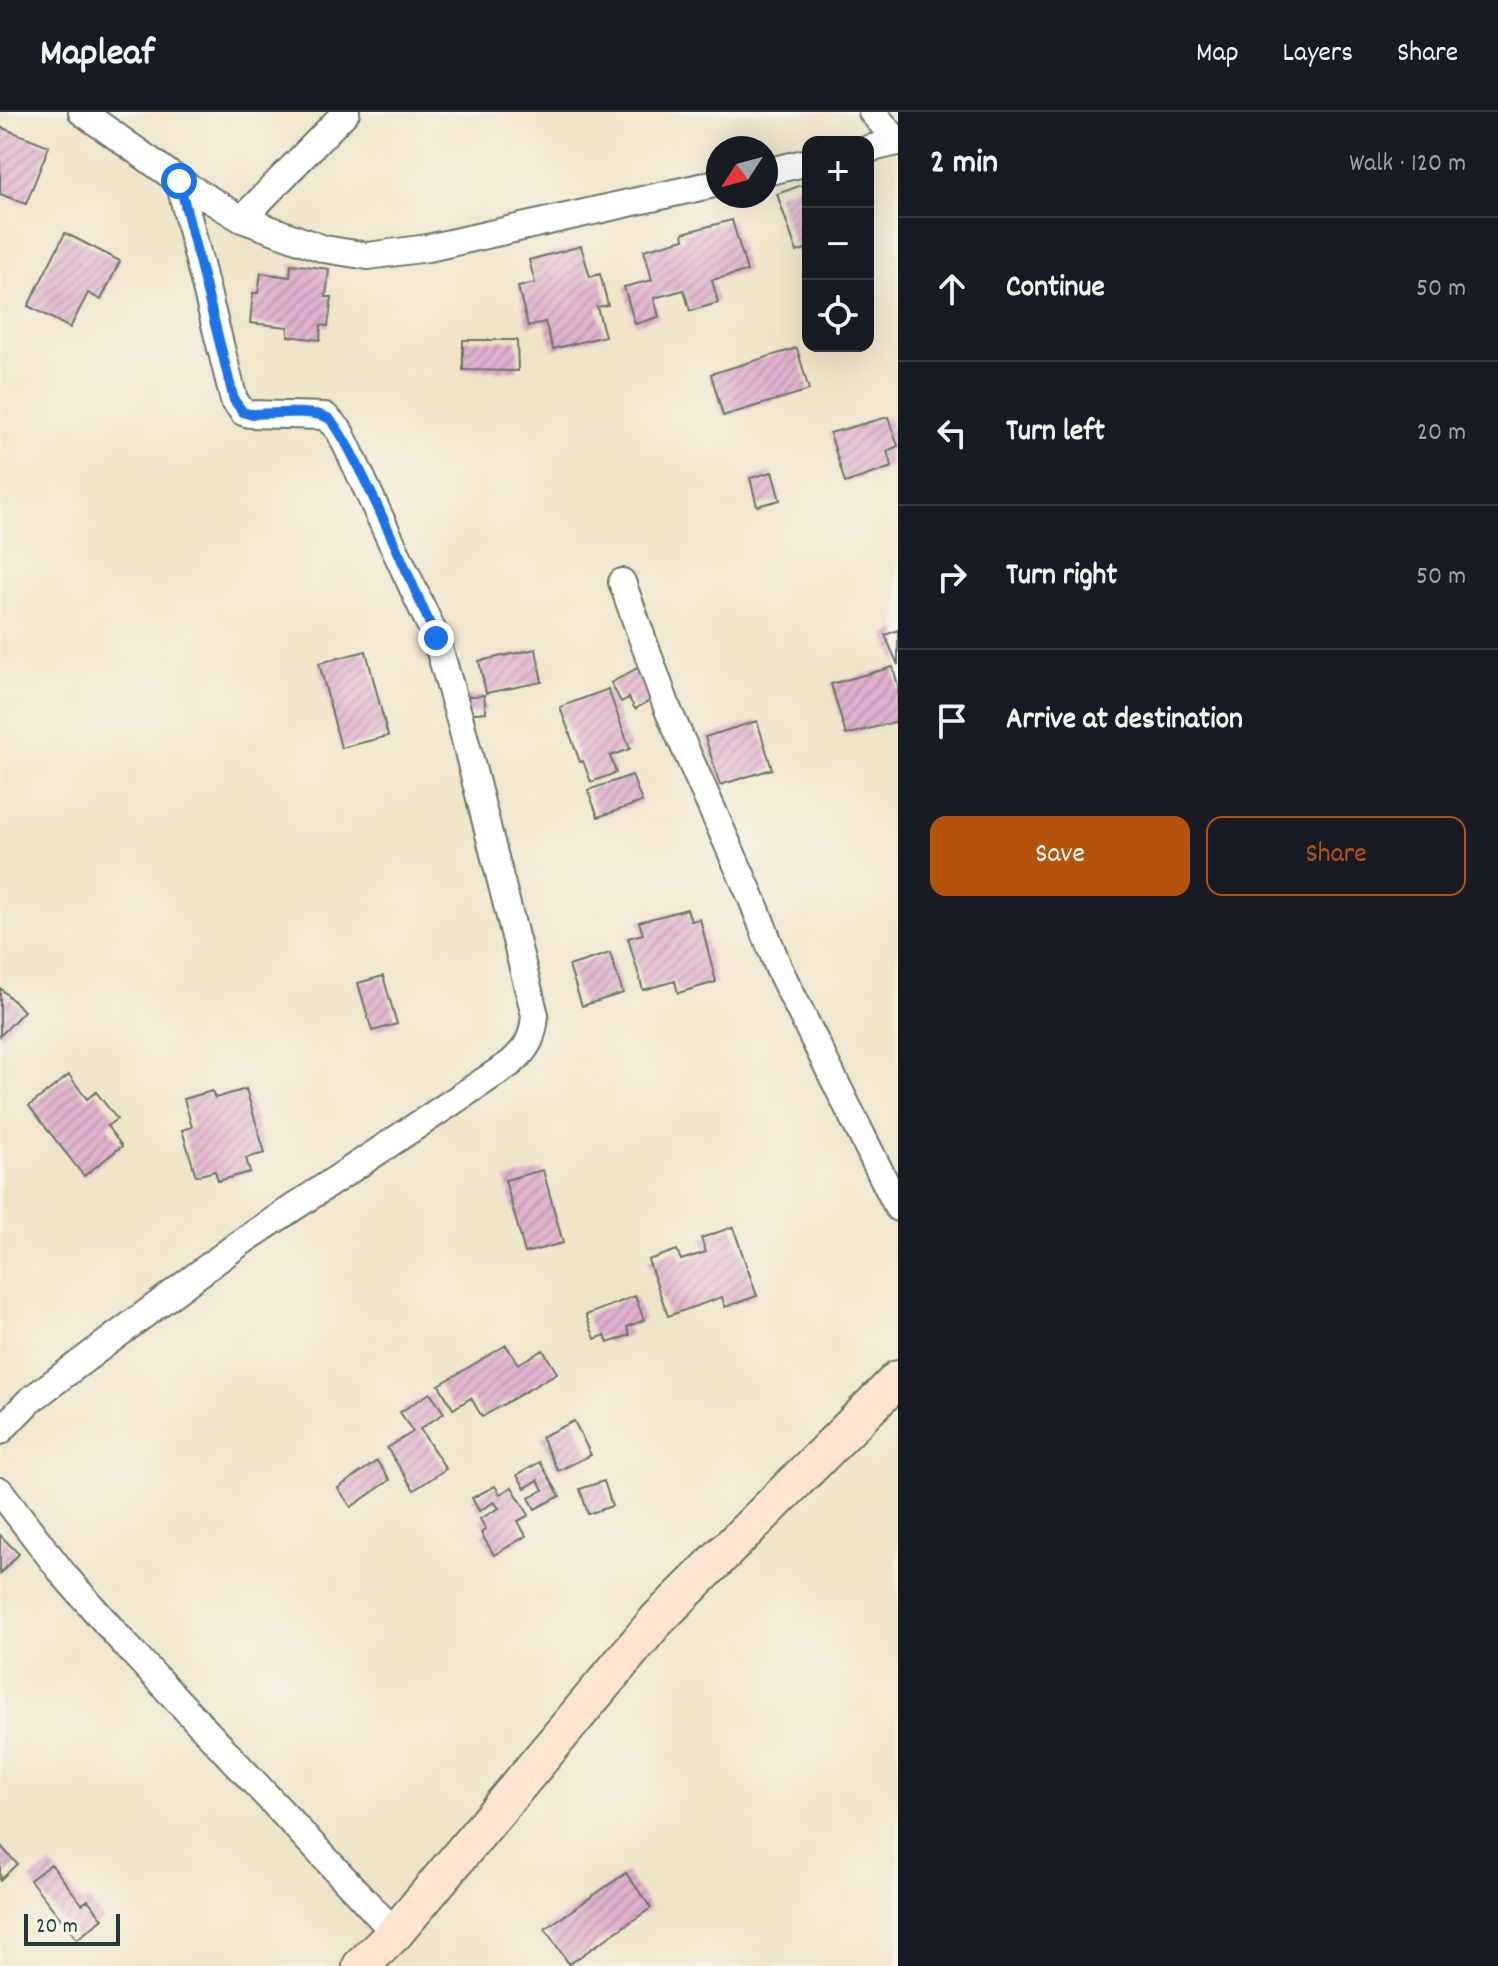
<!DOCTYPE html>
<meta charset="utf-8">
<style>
:root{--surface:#171b24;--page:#242831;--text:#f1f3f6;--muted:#9ea1a6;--line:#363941;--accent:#b45309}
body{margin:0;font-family:Dekko,sans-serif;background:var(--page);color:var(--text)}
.controls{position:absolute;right:24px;top:24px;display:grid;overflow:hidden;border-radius:16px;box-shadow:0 8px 32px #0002}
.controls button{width:72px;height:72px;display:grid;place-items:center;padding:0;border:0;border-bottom:2px solid var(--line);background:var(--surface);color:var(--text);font:40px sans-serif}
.compass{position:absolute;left:706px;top:24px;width:72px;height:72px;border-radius:50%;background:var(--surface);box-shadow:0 8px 32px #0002;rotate:234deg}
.scale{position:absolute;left:24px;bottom:20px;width:96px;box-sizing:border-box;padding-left:8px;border:4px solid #1f3d34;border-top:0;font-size:22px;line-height:28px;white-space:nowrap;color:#1f3d34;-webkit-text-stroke:6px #f7f3e8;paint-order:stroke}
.stop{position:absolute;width:24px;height:24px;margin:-18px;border:6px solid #1a73e8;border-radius:50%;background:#fff}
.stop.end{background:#1a73e8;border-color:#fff;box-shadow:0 2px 8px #0008}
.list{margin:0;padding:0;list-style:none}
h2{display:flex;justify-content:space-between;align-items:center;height:104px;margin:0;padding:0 32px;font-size:34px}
h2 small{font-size:26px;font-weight:400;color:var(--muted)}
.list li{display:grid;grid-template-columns:52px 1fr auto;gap:24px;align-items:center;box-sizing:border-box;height:144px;padding:0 32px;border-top:2px solid var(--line)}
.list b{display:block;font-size:30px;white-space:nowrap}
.list em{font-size:26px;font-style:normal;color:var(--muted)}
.actions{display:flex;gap:16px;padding:24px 32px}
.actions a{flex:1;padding:18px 0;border:2px solid var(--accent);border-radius:16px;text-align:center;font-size:28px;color:var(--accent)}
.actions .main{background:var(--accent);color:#fff}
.icon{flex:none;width:44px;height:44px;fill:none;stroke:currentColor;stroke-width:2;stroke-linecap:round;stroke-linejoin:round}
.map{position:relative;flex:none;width:898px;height:1854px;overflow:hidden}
header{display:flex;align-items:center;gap:48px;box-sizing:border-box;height:112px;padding:0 40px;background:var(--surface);border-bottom:2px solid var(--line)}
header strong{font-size:38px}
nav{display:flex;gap:44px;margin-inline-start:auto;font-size:28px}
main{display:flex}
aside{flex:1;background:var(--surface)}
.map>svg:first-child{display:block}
.building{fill:url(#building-hatch)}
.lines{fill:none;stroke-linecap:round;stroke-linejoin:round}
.street-casing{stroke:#687767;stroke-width:30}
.secondary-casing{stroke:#687767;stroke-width:40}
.street{stroke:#fff;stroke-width:26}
.secondary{stroke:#fde4d1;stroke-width:36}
.route{stroke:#1a73e8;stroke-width:10}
</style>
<header>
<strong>Mapleaf</strong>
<nav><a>Map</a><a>Layers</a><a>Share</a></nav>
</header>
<main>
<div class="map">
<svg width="898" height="1854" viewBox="0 0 898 1854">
<defs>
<pattern id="building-hatch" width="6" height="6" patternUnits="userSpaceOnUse" patternTransform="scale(2)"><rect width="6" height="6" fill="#e1b1ce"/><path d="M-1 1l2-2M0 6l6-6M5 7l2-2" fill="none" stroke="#b691a8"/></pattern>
</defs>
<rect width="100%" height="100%" fill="#f7f3e8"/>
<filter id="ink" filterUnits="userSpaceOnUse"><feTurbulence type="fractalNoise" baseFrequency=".0125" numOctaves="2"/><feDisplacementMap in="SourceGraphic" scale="16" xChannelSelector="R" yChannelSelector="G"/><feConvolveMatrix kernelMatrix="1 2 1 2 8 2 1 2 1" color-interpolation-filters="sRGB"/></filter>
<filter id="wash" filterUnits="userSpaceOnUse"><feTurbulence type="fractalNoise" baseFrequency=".006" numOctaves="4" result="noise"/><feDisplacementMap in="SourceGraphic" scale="32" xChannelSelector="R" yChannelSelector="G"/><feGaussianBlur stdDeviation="1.8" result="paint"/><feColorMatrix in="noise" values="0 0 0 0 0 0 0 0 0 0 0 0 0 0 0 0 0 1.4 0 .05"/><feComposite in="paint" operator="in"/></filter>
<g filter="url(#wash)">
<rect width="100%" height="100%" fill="#efe4c7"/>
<g id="blocks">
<path class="building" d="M 0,15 L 49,34 L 26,92 L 0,82 Z
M 808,71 L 808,136 L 797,140 L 777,82 Z
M 732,108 L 747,159 L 712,168 L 718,191 L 690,199 L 684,178 L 654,186 L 659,205 L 635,212 L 624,175 L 652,168 L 644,138 L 684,127 L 683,121 Z
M 65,121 L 120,149 L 101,188 L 88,181 L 70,216 L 28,194 Z
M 581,134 L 590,165 L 600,162 L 608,193 L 597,195 L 605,224 L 553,237 L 545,210 L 528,214 L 518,175 L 535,171 L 529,148 Z
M 291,152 L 329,157 L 326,185 L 332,185 L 328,214 L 321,213 L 320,228 L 288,224 L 288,215 L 250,211 L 253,181 L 258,181 L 261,161 L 290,165 Z
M 463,228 L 517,228 L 518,259 L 463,258 Z
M 797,236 L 809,278 L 723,304 L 711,262 Z
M 888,305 L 898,334 L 887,339 L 892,355 L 845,371 L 830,321 Z
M 772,360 L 780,388 L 757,394 L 750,366 Z
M 898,518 L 898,553 L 885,523 Z
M 536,537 L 542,570 L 486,581 L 479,549 Z
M 366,539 L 388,624 L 341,636 L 319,551 Z
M 639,555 L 656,585 L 635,597 L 629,586 L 621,590 L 611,571 Z
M 893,555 L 898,574 L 898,609 L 846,623 L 831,572 Z
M 608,577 L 630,637 L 610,644 L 616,661 L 591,670 L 583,649 L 580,650 L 560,595 Z
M 484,583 L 486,600 L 464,602 L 462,585 Z
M 757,609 L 772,657 L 720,673 L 705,625 Z
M 632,663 L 642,690 L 598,705 L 588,678 Z
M 687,797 L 691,809 L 700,807 L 716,870 L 678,881 L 675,869 L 643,878 L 628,826 L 643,822 L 639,810 Z
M 610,841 L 623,881 L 582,894 L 569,854 Z
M 383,864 L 397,912 L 372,919 L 358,871 Z
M 0,876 L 24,899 L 0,924 Z
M 69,963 L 87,987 L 96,980 L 117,1007 L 107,1014 L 122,1034 L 84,1064 L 29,994 Z
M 246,977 L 265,1041 L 246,1046 L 250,1060 L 218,1069 L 215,1059 L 196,1064 L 182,1018 L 192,1015 L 184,987 L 212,979 L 215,986 Z
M 543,1058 L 563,1131 L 525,1141 L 505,1068 Z
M 733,1115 L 757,1184 L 725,1195 L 722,1185 L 668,1204 L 648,1148 L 677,1138 L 681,1148 L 706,1140 L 701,1126 Z
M 635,1184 L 644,1208 L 627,1215 L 630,1223 L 608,1231 L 605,1223 L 595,1227 L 586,1203 Z
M 506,1233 L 518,1252 L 543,1238 L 557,1261 L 482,1305 L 471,1286 L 453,1297 L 439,1273 Z
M 430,1281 L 444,1301 L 420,1317 L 446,1357 L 414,1378 L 387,1336 L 413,1320 L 400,1300 Z
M 574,1309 L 591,1343 L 558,1359 L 541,1325 Z
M 377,1349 L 390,1368 L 351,1395 L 338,1376 Z
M 540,1350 L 560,1384 L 535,1397 L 529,1386 L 543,1378 L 538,1368 L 525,1376 L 517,1363 Z
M 604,1369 L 612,1394 L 588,1402 L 580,1377 Z
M 495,1374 L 500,1382 L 512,1375 L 529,1403 L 518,1409 L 526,1424 L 494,1443 L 481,1421 L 486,1417 L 480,1407 L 499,1396 L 494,1390 L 479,1399 L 472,1386 Z
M 0,1423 L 19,1442 L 0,1462 Z
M 0,1733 L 17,1752 L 0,1768 Z
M 51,1752 L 82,1792 L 88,1788 L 103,1807 L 77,1827 L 30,1768 Z
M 626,1761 L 651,1796 L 569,1852 L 545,1817 Z"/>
</g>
</g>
<g filter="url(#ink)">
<use href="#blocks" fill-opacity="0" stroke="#687767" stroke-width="2"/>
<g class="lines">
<defs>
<path id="street" d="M 82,0 L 179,69 L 242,107 L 324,137 L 368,144 L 428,136 L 718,71
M 872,0 L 898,30
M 868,37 L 898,30
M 766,60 L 808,50
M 242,107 L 346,0
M 622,470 L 668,598 L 752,787 L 779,857 L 898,1096
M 0,1319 L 29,1289 L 240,1131 L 511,951 C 528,936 533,926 535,903 L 460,608 L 436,526 L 352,345 L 339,318 L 325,304 L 249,302 L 243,300 L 234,288 L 179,69
M 0,1379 L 64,1463 L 122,1529 L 395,1821"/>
<path id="secondary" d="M 361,1854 L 395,1821 L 656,1509 L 898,1267"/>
</defs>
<use href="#street" class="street-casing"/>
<use href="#secondary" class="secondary-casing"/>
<use href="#street" class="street"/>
<use href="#secondary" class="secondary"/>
</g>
</g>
<g class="lines" filter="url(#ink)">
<path class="route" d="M 179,69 L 234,288 L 243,300 L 249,302 C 267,302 313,297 328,306 C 348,318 421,493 436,526"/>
</g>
</svg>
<div class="controls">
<button>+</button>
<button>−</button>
<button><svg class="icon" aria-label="locate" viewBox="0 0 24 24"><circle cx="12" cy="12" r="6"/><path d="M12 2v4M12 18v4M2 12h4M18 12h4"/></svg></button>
</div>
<svg class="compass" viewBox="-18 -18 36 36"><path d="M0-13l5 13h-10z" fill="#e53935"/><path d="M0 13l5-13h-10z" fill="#9ea1a6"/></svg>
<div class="scale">20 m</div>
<div class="stop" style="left:179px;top:69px"></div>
<div class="stop end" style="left:436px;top:526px"></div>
</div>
<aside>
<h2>2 min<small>Walk · 120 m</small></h2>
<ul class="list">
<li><svg class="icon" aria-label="ahead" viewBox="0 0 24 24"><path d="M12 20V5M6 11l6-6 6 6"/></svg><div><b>Continue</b></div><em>50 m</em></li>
<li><svg class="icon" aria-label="left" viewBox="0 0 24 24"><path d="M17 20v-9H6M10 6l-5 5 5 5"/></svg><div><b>Turn left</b></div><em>20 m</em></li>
<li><svg class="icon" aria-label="right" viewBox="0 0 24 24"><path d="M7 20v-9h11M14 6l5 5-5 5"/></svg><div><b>Turn right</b></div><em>50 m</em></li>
<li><svg class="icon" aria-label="arrive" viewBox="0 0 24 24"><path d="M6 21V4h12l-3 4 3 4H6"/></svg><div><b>Arrive at destination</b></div></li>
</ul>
<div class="actions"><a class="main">Save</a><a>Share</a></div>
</aside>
</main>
